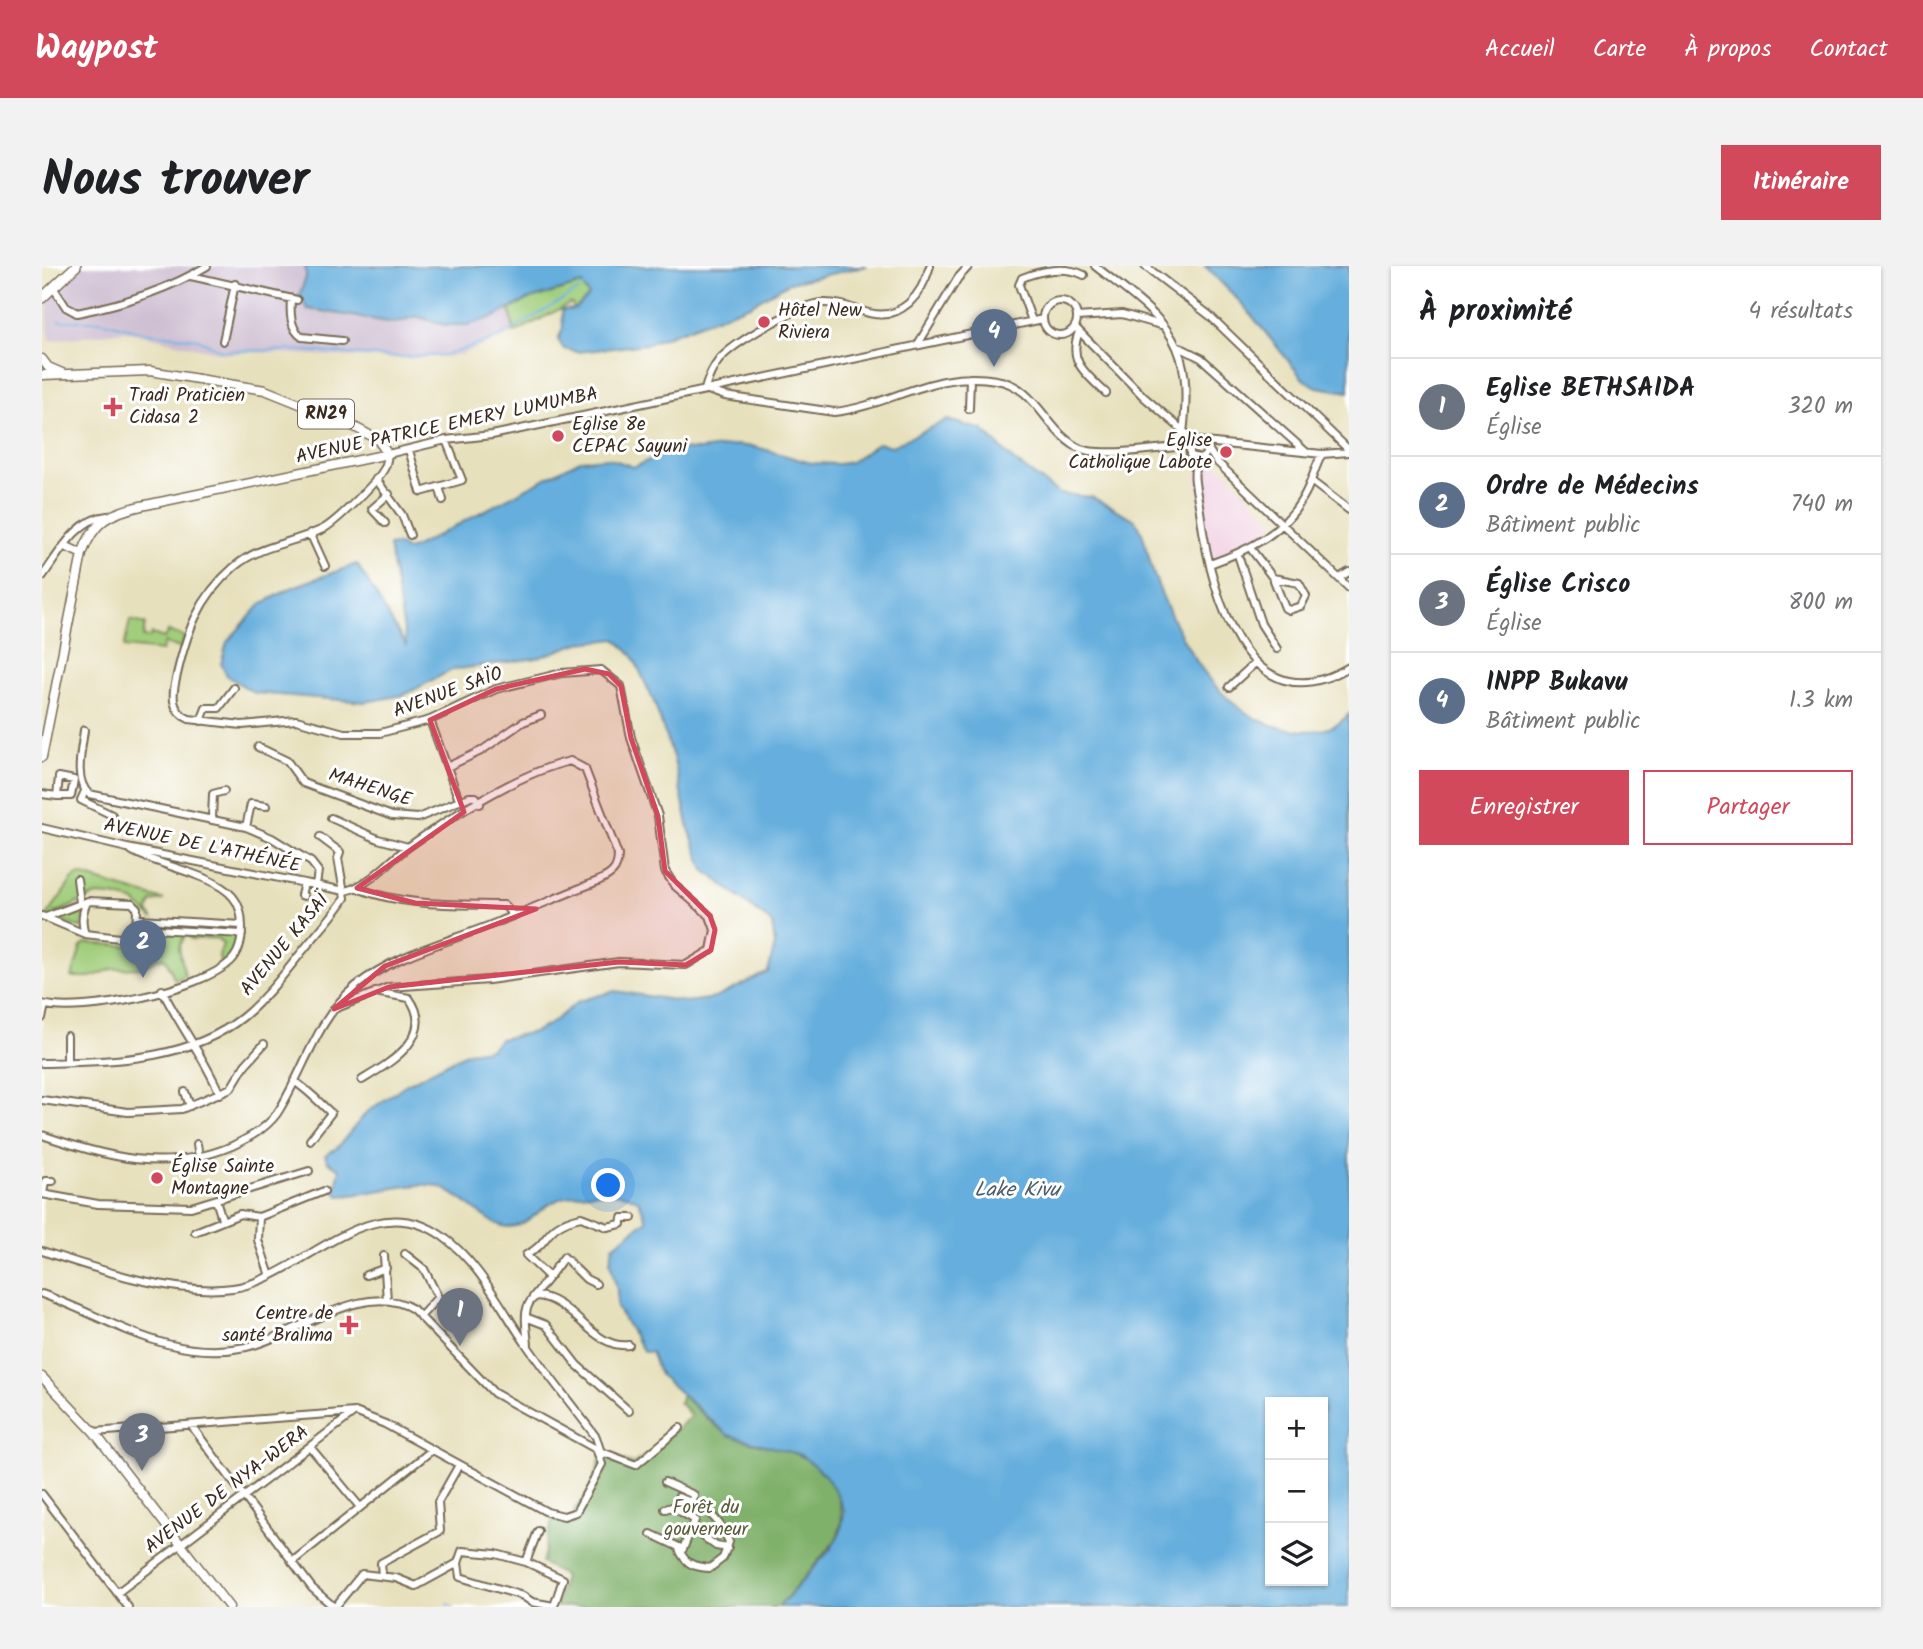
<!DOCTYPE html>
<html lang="fr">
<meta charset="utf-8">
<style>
:root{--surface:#fff;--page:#f2f2f2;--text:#202124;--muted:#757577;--line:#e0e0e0;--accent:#d1495b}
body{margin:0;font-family:Kalam,sans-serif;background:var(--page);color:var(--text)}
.controls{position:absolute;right:21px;bottom:21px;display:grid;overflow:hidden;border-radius:0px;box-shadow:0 2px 5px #0004}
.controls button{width:63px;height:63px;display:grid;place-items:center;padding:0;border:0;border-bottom:2px solid var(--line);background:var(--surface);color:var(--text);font:35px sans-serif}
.you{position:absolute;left:567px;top:920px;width:24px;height:24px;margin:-18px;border:5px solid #fff;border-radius:50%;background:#1a73e8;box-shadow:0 0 0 10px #1a73e833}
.badge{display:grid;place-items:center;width:46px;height:46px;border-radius:50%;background:var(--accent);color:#fff;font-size:23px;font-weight:700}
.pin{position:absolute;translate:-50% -58px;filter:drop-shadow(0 2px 4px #0008)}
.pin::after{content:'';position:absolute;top:37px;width:24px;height:21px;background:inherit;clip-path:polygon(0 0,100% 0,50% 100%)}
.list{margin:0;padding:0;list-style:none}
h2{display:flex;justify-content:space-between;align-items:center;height:91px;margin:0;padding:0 28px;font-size:30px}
h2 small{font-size:23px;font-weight:400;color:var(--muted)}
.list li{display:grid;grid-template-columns:46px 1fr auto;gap:21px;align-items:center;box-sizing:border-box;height:98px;padding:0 28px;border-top:2px solid var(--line)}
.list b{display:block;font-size:26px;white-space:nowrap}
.list p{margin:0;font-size:23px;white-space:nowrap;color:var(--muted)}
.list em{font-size:23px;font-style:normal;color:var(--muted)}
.actions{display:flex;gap:14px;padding:21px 28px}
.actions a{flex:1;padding:16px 0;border:2px solid var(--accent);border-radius:0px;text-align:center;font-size:24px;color:var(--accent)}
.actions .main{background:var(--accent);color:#fff}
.icon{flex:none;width:38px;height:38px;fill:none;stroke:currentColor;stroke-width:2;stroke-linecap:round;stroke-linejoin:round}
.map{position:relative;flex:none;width:1307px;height:1341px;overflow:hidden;border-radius:0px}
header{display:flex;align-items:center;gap:42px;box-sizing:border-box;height:98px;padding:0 35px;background:var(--accent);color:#fff}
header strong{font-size:33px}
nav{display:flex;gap:38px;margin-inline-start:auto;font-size:24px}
.intro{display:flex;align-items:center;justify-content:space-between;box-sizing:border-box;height:168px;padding:0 42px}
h1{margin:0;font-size:49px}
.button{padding:18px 32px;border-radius:0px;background:var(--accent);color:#fff;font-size:24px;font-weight:700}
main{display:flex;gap:42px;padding:0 42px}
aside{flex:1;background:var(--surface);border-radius:0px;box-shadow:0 2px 5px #0004}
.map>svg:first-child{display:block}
.built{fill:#f1d0e3}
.industrial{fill:#cebed1}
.green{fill:#a1ce7b;stroke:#6e7c4c;stroke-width:2}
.forest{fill:#80b16b;stroke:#5e6e44;stroke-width:2}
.water{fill:#65aedd;stroke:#506c7e;stroke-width:2;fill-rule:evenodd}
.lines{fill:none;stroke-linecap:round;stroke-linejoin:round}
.stream{stroke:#65aedd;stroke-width:2}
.minor-casing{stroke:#776a55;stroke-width:10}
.major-casing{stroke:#776a55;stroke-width:11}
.highway-casing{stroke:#776a55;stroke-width:12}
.minor{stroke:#fff;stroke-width:6}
.major{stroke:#fff;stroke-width:8}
.highway{stroke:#fff;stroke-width:9}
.marked{fill:#d1495b;fill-opacity:0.2;stroke:#d1495b;stroke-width:5;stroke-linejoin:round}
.poi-dot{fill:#d1495b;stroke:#fff;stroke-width:2.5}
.labels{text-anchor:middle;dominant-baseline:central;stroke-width:6;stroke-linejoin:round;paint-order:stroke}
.shield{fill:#fff;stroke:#766a62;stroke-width:2}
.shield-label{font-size:18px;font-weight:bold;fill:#3b2a1e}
.poi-label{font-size:19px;fill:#3b2a1e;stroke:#fff;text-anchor:start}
.street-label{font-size:19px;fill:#3b2a1e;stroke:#fff}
.park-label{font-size:19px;fill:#5a5b3a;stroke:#fff}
.water-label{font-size:21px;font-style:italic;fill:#4c5f6a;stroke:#fff}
</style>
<header>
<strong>Waypost</strong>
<nav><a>Accueil</a><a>Carte</a><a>À propos</a><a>Contact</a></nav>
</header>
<div class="intro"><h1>Nous trouver</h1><a class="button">Itinéraire</a></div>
<main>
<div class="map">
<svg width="1307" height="1341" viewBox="0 0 1307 1341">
<rect width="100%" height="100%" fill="#fff"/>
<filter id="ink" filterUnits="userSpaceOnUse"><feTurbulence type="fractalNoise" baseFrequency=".0143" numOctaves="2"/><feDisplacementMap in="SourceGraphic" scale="14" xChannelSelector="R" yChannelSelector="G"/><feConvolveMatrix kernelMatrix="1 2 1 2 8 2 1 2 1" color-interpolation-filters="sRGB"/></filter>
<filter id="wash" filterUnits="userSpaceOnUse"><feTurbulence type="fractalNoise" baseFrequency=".00686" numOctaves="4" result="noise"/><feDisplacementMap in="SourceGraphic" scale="28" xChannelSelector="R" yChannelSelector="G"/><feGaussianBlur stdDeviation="1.57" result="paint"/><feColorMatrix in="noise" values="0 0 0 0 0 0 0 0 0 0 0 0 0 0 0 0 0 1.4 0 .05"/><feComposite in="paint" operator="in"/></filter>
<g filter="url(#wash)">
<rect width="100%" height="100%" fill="#e7e0bc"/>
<path class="built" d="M 1166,195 L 1180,202 L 1232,257 L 1218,273 L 1204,283 L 1178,291 L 1169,291 L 1154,212 L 1159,197 Z"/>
<path class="industrial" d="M 30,0 L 263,0 L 265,7 L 258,35 L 266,43 L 277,47 L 353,57 L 374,50 L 403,59 L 425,59 L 468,44 L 472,67 L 416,90 L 352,93 L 204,86 L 183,88 L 82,65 L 7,75 L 5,37 L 0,32 Z"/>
<path class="green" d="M 540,18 L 547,30 L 533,43 L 529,37 L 472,67 L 468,44 L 485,34 Z
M 88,354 L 103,358 L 101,371 L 107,372 L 110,368 L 122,372 L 126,365 L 143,371 L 138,382 L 122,377 L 120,385 L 82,381 Z
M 37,609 L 122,634 L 110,636 L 106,645 L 111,653 L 93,636 L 71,630 L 54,629 L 11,648 L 42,641 L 40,662 L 4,651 L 30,614 Z
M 192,664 C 197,678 189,690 179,701 L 177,689 L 181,678 L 175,672 L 149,673 L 146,669 L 143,669 L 137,682 L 143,710 L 133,714 L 124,693 L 117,692 L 99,702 L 70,703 L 49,711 L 30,711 L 39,681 L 44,677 L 87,680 L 108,675 L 118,667 Z"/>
<path class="forest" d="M 640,1129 C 653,1141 666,1155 681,1165 C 705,1180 734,1178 759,1190 C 791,1205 810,1244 793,1275 L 737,1341 L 514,1341 L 522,1310 L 500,1297 L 510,1255 L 513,1252 L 533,1258 L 532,1244 C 548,1230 555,1207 560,1186 L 590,1198 L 610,1186 L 649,1150 L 637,1136 Z"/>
<path class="water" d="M 263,0 L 825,0 L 747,17 L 708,39 L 605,78 L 536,86 L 522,83 L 516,74 L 521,62 L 520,44 L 533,43 L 547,30 L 540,18 L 485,34 L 452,51 L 425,59 L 403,59 L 374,50 L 353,57 L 266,43 L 257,30 L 264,11 Z
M 1163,0 L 1307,0 L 1307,126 L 1275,121 L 1261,113 L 1202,40 Z
M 905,154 L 941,164 L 971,194 L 1018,228 L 1050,231 L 1092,253 C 1103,266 1106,292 1112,309 C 1136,372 1178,457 1253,464 C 1274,466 1293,465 1307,448 L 1307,1341 L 737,1341 L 788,1284 L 799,1265 L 802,1245 L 795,1228 L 782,1208 L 759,1189 L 686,1169 L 618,1109 L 609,1086 L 602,1086 L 575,1042 L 575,1024 L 568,996 L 571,980 L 605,954 L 597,935 C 578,921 529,926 509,937 C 495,945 485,960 467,961 C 447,961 420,929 398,921 C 374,913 326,930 297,930 L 293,926 L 298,903 L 286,896 L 283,889 L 295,882 L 324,847 L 363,819 L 426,786 L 448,783 L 458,773 L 492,766 L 508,758 L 537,735 L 573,725 L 644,736 L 673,732 L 726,706 L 733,679 L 730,657 L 662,604 L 647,563 L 632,494 L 612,436 L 591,390 L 574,373 L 537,377 L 495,392 L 410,404 L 362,429 L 323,436 L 213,427 L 185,410 L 179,398 L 185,376 L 219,338 L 251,321 L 315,298 L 365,381 L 347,280 L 357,279 L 363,284 L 370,283 L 538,194 L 566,192 L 592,201 L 632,183 L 657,184 L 694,179 L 714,181 L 769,197 L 797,198 L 809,196 L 836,177 L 850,180 ZM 1228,1136 L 1281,1136 L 1281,1315 L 1228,1315 Z"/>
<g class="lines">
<path class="stream" d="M 17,55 L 58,55 L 101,66 L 156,73 L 180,85 L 250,84 L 351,91 L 405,89 L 456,72 L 542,21
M 406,1338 L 411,1341"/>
</g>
</g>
<g filter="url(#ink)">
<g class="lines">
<defs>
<path id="minor" d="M 888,0 C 884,14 878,27 867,37 C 835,64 814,35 780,37 C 758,38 691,77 677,94 C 670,103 666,112 663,123 L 683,130 L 792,146 C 848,140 893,103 954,114 C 994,120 1002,162 1035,181 C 1055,193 1121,181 1147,180
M 1053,0 C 1123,55 1153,71 1141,167
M 1103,0 L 1167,49 L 1307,184
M 149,10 L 255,34
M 11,21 L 24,41 L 35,47 C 80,38 126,24 165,0
M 249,33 C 248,47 248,63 260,71 L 300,75
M1001 52a17 17 0 1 1 34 0a17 17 0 1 1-34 0Z
M 1035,51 L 1080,48 L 1119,59
M 990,55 L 977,19 L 980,12 C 999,4 1023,0 1042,9
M 1034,62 L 1102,131 L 1152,174
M 1037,66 C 1025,95 1044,108 1064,127
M 181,75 L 193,18
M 876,78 L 916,12 L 927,0
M 1137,81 L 1159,92 L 1264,186
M 927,143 L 928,112
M 1144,169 L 1148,177 L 1148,189 L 1156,193 L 1162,191 L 1166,183 L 1163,176 L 1151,174
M 1163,176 L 1280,188 L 1307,186
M 1166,183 L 1174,195 L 1307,322
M 367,184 L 379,226 L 420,214 L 404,174
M 1156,193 C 1148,208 1156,229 1158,245 C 1168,322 1203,463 1307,401
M 334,213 L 360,249 L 368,269
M 1269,215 L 1307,244
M 397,221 L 401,234
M 343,257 L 330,243 L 347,228
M 268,267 L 283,300
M 1209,283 L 1231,312 L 1243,342 L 1247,344 L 1259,340 L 1264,330 L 1257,317 L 1231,312
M 1196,289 L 1219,358 L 1235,383
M 1168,298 C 1207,284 1243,267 1263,228 C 1270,215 1273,201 1280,188
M 0,311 C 17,288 34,253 65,250
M 1297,312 L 1307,306
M 1187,421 L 1213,397
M 388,454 L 417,534
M 159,455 L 164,442 L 177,442 L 192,422
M 42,464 C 40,483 31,514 47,528 L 204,561 L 230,572 L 269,596 L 276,605 L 274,619
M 216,481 L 245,495 L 261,517 L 350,550 L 376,552 L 427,531 L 434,531 L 438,538
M 405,501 L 439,485 L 481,456 L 499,449
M 17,511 L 32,514 L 29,530 L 15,530 Z
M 43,525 L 39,534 L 70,549
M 0,528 L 15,530
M 170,552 L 171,528 L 182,525
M 289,552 L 336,573 L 366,581
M 204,561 L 209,538 L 224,540
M 0,562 L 85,582 L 303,625 C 328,620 348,593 369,579 C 412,549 477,507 528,495 L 543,503 L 576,589 C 576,604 569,609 556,615 C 523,628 491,642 458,655 C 409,676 356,686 314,720 C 276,751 263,801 239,841 C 229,860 209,871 190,880 C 124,908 65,891 0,869
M 35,613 L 38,637
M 262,617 L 259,629 L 262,630
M 315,622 C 363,641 412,638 462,639 L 471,649
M 0,650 L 43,668 L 87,673 L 94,670 L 95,642 L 90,637 L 46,635 L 4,651
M 97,653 L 200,659
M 96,662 L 200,668
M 43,668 C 39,658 40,644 46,635
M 120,724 C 138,760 162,791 178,828
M 0,738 C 40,749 159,724 189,695 C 198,686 200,674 200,661 C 200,650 198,639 191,631 C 172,608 117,600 90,585
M 292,743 L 347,721 L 447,714 L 577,696 L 644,699 L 669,684 L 673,664 L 668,650 L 632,619 L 623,605 L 616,550 L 589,472 L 579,420 L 559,404 L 520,407 L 454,423 L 388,454 L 338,467 L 302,467 L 254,454 L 200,459 L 147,453 C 129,445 130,430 134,413 C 144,368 156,332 192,301 C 219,278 250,278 281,263 C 294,256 335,216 342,203 C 345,198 345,193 346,188 L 404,174 L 450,169 L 1001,53
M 0,752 L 3,739
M 25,796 L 25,770
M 0,797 C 68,795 145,796 201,751 C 223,733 241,709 259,687 C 273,669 290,652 303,632 L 296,592 L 298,586 L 278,571
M 320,814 C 348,797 395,770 367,732 L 333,726
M 252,815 C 266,824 277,836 289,847 L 268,874
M 143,826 L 148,840
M 0,834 L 86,846 L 140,843 L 189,822 L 203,799 L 222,778
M 155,878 L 157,891
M 0,928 L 56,938 L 149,941 L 267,905
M 1,928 L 3,915 L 11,915
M 174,934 L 180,953
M 217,951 L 216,974 L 228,1010
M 153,966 L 198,948 L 217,951 L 282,925
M 0,985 C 55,1003 133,1030 191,1022 C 261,1012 326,918 400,970 C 436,995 459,1042 484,1078 C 506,1110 531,1140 554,1171 L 560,1190
M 363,988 L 382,1003 L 396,1031 L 378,1051
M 342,990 L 345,1034
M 324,1009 L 344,1002
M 507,1011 L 522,991 L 544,1013 L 554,1018
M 0,1028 C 68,1052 127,1097 204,1081 C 252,1071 322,1012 371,1043 L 452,1127 L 554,1183 L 560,1198 L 534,1246 L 522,1250 L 505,1246 L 343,1158 L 313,1146 L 52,1166
M 491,1031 L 507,1011 L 484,989 C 510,976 500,960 539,951 L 565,961 L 579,958 L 580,952 L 590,952
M 486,1052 L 504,1059 L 535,1099 L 587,1145
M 486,1079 C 485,1063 478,1038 495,1030 C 530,1032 551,1084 587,1079
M 149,1159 L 270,1322 L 292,1341
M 268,1181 L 318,1241
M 560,1186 L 594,1199 L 638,1162
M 623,1216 L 652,1229 L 651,1236
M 0,1228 L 86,1341
M 634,1243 L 636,1231 C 661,1239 678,1252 687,1276 L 681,1292 L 668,1302 C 652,1301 643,1298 637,1283
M 609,1268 L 641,1283 L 653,1254 L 630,1241 L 623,1243
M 659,1269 L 674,1280 L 686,1282
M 250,1296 L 390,1184
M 416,1297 L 418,1311 L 481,1330 L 490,1336 L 512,1340 L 521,1313 L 484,1296
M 340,1310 L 339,1297 L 398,1265 L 396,1236 L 417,1199
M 75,1327 L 313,1146
M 293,1341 L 320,1308 L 354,1312 L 374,1320 L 416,1297 L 420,1285 L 454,1288 L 484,1296 L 496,1265"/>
<path id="major" d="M 0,93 L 6,101 L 20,107
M 0,109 L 108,105 L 223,124 L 305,157 L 335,173 L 346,188 L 99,240 C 67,247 52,255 40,288 L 0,491
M 23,280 L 40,288
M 0,1111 L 52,1166 L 187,1341"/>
<path id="highway" d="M 0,32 L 34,0"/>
</defs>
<use href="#minor" class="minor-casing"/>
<use href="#major" class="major-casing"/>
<use href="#highway" class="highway-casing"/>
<use href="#minor" class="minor"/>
<use href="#major" class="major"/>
<use href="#highway" class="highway"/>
</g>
</g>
<path class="marked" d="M 543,403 L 567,408 L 579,420 L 589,472 L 616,550 L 623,605 L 668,650 L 673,664 L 669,684 L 644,699 L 577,696 L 347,721 L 292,743 L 343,700 L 494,643 L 373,637 L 315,622 L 422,546 L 388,454 L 454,423 Z"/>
<g class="poi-dot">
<circle cx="722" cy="56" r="7"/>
<path d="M67.5 130.5h7v7h7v7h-7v7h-7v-7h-7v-7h7z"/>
<circle cx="516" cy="170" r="7"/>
<circle cx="1184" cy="186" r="7"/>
<circle cx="115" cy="912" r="7"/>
<path d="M303.5 1048.5h7v7h7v7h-7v7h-7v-7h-7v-7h7z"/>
</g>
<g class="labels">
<rect class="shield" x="256" y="133.5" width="56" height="29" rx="5"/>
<g class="shield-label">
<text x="284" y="148">RN29</text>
</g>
<g class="poi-label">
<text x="736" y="45">Hôtel New<tspan x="736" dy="22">Riviera</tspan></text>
<text x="87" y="130">Tradi Praticien<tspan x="87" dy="22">Cidasa 2</tspan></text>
<text x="530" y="159">Eglise 8e<tspan x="530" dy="22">CEPAC Sayuni</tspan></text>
<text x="1170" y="175" text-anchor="end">Eglise<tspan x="1170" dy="22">Catholique Labote</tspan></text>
<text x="129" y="901">Église Sainte<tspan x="129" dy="22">Montagne</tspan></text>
<text x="291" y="1048" text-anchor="end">Centre de<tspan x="291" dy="22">santé Bralima</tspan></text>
</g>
<g class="street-label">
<text transform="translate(405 160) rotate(-12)">AVENUE PATRICE EMERY LUMUMBA</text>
<text transform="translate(406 427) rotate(-20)">AVENUE SAÏO</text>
<text transform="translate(328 522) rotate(18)">MAHENGE</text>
<text transform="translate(160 580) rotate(12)">AVENUE DE L'ATHÉNÉE</text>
<text transform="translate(243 679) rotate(-50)">AVENUE KASAÏ</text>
<text transform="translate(185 1224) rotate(-37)">AVENUE DE NYA-WERA</text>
</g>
<g class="park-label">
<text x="664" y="1242">Forêt du<tspan x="664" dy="22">gouverneur</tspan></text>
</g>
<g class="water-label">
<text x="975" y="924">Lake Kivu</text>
</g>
</g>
</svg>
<div class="controls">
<button>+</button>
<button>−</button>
<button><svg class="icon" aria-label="layers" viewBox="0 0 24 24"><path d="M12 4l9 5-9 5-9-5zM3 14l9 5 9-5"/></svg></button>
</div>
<div class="you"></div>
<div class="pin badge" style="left:418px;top:1080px;background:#6b7280">1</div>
<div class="pin badge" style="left:101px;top:712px;background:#5c6f8a">2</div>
<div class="pin badge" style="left:100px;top:1205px;background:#6b7280">3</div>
<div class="pin badge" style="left:952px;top:101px;background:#5c6f8a">4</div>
</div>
<aside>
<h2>À proximité<small>4 résultats</small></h2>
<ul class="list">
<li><span class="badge" style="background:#6b7280">1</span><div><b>Eglise BETHSAIDA</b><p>Église</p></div><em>320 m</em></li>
<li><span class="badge" style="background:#5c6f8a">2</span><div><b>Ordre de Médecins</b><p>Bâtiment public</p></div><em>740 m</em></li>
<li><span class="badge" style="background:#6b7280">3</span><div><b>Église Crisco</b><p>Église</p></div><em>800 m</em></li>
<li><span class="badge" style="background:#5c6f8a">4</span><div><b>INPP Bukavu</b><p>Bâtiment public</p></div><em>1.3 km</em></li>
</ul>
<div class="actions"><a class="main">Enregistrer</a><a>Partager</a></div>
</aside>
</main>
